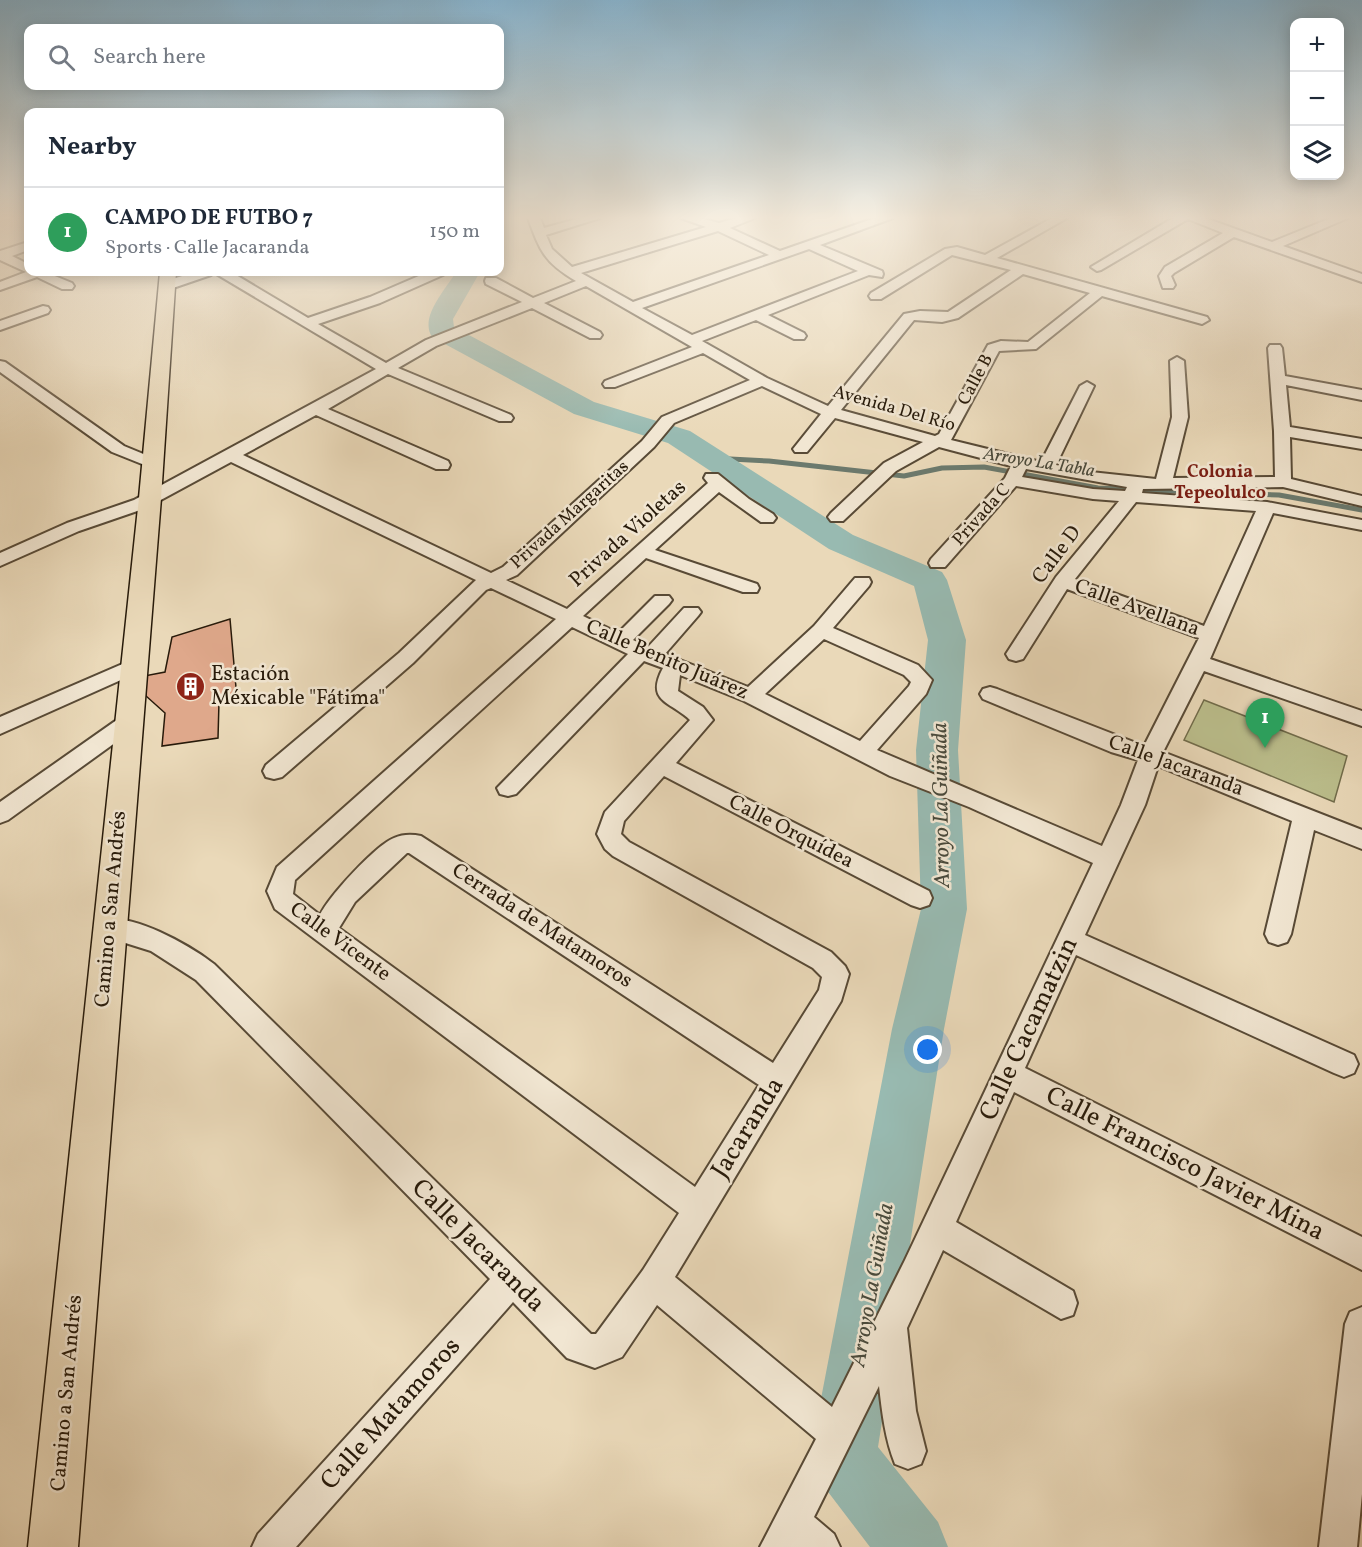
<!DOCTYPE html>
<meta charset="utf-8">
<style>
:root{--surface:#fff;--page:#f6f6f7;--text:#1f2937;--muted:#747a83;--line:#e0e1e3;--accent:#7c3aed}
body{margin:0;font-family:Vollkorn,serif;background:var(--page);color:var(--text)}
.controls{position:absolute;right:18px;top:18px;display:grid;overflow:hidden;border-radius:12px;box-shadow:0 3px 15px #0003}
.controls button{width:54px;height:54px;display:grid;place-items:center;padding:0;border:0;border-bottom:2px solid var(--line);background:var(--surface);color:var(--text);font:30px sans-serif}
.you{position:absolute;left:928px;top:1050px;width:21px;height:21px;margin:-15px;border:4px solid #fff;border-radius:50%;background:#1a73e8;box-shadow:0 0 0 9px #1a73e833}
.badge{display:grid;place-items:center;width:39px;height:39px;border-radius:50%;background:var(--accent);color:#fff;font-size:20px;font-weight:700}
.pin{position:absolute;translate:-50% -50px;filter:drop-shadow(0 2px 3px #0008)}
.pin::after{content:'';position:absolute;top:32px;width:21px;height:18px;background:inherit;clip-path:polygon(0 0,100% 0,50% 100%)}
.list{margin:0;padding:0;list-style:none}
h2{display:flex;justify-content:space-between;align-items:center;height:78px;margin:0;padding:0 24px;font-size:26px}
h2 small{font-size:20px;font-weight:400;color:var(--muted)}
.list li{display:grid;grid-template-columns:39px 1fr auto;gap:18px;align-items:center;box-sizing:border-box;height:90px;padding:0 24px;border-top:2px solid var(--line)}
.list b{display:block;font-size:22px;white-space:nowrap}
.list p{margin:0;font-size:20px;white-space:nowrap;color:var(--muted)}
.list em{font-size:20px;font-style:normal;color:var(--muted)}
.icon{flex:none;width:33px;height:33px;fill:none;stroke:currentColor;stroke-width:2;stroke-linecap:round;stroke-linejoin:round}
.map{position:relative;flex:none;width:1362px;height:1547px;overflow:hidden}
.search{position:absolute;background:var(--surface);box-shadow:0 3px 15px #0003;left:24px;top:24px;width:480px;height:66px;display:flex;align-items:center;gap:15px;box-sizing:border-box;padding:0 21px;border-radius:12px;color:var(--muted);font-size:22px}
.panel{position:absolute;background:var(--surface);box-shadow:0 3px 15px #0003;left:24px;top:108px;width:480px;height:168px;border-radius:12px}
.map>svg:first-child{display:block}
.green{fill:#bbbe8c;stroke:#716c4b;stroke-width:1.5}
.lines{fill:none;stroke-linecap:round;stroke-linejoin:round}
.stream{stroke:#6b7a6e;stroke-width:5}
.river{fill:#98bab1;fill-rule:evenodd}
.building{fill:#dfa88b;stroke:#271a0a;stroke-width:1.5}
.minor-casing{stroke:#584a36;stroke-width:4}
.major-casing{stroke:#271a0a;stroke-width:3}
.minor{fill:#f1e6d2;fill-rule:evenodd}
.major{fill:#ead9b9;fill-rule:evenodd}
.labels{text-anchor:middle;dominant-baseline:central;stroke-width:5;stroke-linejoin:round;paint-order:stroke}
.far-street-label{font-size:18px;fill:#271a0a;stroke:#f1e6d2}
.far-water-label{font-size:18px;font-style:italic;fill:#494a3c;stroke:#f1e6d2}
.far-neighbourhood-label{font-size:18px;font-weight:bold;fill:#7a1f14;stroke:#f1e6d2}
.street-label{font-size:21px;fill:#271a0a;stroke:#f1e6d2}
.poi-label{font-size:21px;fill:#271a0a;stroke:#f1e6d2;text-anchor:start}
.water-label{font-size:22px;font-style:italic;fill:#494a3c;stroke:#f1e6d2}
.near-street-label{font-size:26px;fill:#271a0a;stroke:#f1e6d2}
</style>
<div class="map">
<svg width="1362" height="1547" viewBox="0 0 1362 1547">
<rect width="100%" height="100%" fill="#ead9b9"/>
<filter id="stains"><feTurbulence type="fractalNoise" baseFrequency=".00333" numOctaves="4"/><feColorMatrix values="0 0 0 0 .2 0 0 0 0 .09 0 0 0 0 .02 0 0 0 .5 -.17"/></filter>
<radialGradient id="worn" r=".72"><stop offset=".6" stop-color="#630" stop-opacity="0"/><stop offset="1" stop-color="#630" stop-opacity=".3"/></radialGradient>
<path class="green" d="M 1204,700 L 1347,756 L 1334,802 L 1184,740 Z"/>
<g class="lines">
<path class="stream" d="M 711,458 L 769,461 L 904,476 L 942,468 L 984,467 L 1098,488 L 1279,495 L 1362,510"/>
<path class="river" d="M 456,272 L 480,272 L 453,319 L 454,327 L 594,402 L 690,431 L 853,535 L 942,572 L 947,580 L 966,640 L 958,750 L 967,909 L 944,1029 L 878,1447 L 938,1522 L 948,1547 L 870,1547 L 819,1480 L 810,1456 L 892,1029 L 921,909 L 916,750 L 928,640 L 914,586 L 829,549 L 668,443 L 574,414 L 432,337 C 419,317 446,289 456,272 Z"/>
</g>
<path class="building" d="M 230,619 L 237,699 L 219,702 L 218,738 L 162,746 L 165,713 L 146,696 L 144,676 L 165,672 L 172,637 Z"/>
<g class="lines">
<defs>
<path id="minor" d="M 528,218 L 540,218 L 544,228 L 580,218 L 600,218 L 546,235 L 552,249 L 572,267 L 706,227 L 681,218 L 700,218 L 719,223 L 736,218 L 755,218 L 730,228 L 780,251 L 875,218 L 893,218 L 820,245 L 882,271 L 883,274 L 882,277 L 869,275 L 768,315 L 804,333 L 806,336 L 804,339 L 794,339 L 756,320 L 702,341 L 767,378 L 828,406 L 904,314 L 920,311 L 948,312 L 1011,270 L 952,255 L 881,299 L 871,299 L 869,296 L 871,293 L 945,249 L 957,247 L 985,255 L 1052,218 L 1067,218 L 997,258 L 1207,317 L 1209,320 L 1202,324 L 1102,296 L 1036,349 L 999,351 L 951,440 L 1041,462 L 1080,386 L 1087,382 L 1094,386 L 1056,465 L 1091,472 L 1156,479 L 1172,417 L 1170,361 L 1177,357 L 1184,361 L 1188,417 L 1173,478 L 1275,477 L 1274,431 L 1268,348 L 1270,345 L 1280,345 L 1282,348 L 1285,376 L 1362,390 L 1362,400 L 1286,385 L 1290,427 L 1362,439 L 1362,449 L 1290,437 L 1291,479 L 1362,496 L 1362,506 L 1283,487 L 1143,489 L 1142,493 L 1267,502 L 1362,520 L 1362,530 L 1273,513 L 1210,659 L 1362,711 L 1362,726 L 1204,671 L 1163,752 L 1362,830 L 1362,849 L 1314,830 L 1291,934 L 1287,942 L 1278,945 L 1269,942 L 1265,934 L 1292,821 L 1158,766 L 1145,805 L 1085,935 L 1354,1055 L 1358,1064 L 1354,1073 L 1344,1077 L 1334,1073 L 1076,955 L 1025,1068 L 1362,1237 L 1362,1270 L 1014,1092 L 956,1222 L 1073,1291 L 1077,1303 L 1073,1315 L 1061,1319 L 943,1250 L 907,1328 L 916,1411 L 926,1451 L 921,1464 L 908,1469 L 895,1464 C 885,1439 882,1412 879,1386 L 814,1517 L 834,1534 L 840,1547 L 760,1547 L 816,1439 L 657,1305 L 622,1357 L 595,1368 L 567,1358 L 513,1302 L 296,1547 L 252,1547 L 258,1534 L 490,1279 L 196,980 L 151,951 L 100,935 L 96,928 L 100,921 C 129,910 191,946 214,964 L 591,1334 L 596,1334 L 643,1270 L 679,1213 L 275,909 L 267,891 L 277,867 L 556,619 L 491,588 L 486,590 L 413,663 L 282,777 L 274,779 L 266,777 L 263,771 L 266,765 L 399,653 L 476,580 L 231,462 L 146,508 L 79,531 L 0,566 L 0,553 L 67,523 L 134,500 L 376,369 L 218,275 L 217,272 L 231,272 L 308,318 L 370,297 L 428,272 L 444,272 L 443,275 L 380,303 L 318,324 L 386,363 L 426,340 L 522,302 L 486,284 L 485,281 L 486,278 L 496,278 L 533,298 L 576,281 C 544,262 540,251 528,218 ZM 718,231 L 769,255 L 633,302 L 581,273 ZM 809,249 L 858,271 L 692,335 L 642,308 ZM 1023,274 L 1090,293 L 1028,342 L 1001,341 L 988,345 L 939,434 L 935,436 L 841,410 L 914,320 L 942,322 L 958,318 ZM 586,286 L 692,347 L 605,381 L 603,384 L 605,387 L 615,387 L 703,353 L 750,380 L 662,417 L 642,441 L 503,567 L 491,573 L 243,455 L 316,415 L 436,469 L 448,469 L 450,465 L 448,461 L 328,409 L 388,374 L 499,421 L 511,421 L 513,418 L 511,415 L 398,368 L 436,346 L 532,308 L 590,338 L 600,338 L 602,335 L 600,332 L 544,303 ZM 762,386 L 821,414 L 793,449 L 795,452 L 807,452 L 835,418 L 923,442 L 884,463 L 831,513 L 828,517 L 831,521 L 843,521 L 896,471 L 939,447 L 1011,466 L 1005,478 L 931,559 L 929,563 L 931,567 L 945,567 L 1016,486 L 1093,499 L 1119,501 L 1056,577 L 1006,654 L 1009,659 L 1016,661 L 1023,659 L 1067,589 L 1199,638 L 1144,746 L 997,689 L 990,687 L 983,689 L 980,694 L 983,699 L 1111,752 L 1138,760 L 1121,805 L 1102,846 L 877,750 L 926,694 L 932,680 L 918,665 L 833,628 L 869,586 L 871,582 L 869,578 L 855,578 L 814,626 L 748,687 L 665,654 L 698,616 L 701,612 L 698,608 L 684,608 L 648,647 L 633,640 L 669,604 L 672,600 L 669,596 L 655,596 L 618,633 L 583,616 L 646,558 L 743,592 L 757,592 L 759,588 L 757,584 L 655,550 L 719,492 L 761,522 L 773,522 L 776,518 L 773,514 L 749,499 L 718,474 L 706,474 L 704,478 L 708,483 L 567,609 L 506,580 L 517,575 L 654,447 L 674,423 ZM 1026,469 L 1127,487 L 1125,491 L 1093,489 L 1022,477 ZM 1136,502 L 1256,511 L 1204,626 L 1075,579 ZM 572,627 L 628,654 L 497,788 L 500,794 L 508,796 L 516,794 L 644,661 L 663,668 C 645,702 670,701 690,720 L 605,812 L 597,834 L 605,849 L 613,856 L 813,968 L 822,977 L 819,990 L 773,1063 L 421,836 C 412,834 403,834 394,838 C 376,845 329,896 320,915 L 293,894 L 295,880 ZM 824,639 L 904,675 L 911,682 L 909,686 L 860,741 L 765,694 ZM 680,675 L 744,701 L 890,776 L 969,807 L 1093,863 L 905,1260 L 832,1407 L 675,1277 L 841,1001 L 849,974 L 845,966 L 831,952 L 629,842 L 621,834 L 624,821 L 664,776 L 911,905 L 920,908 L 929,905 L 932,898 L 929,891 L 676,763 L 713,720 L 703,707 L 678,691 ZM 407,853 L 409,853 L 759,1085 L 695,1187 L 339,928 L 355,902 Z
M 1173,218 L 1205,218 L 1272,242 L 1331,218 L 1348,218 L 1283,246 L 1362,274 L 1362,282 L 1234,237 L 1174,273 L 1171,276 L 1175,285 L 1173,288 L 1163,288 L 1159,276 L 1165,267 L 1223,233 L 1188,219 L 1101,270 L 1097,271 L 1091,267 Z
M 28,242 L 28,250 L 12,256 L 28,264 L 28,272 L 45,272 L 72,283 L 74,286 L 72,289 L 62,289 L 37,277 L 0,290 L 0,282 L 26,272 L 0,260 L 0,251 Z
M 195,272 L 212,272 L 211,275 L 173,288 L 163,288 L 161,285 L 163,282 Z
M 43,306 L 48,307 L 50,310 L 48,313 L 0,330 L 0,321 Z
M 0,361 L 5,362 L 124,446 L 158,460 L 160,463 L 152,468 L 112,452 L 0,372 Z
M 134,659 L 141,661 L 144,666 L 141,671 L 0,734 L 0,717 Z
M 129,714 L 137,717 L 140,722 L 137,727 L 8,820 L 0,823 L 0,802 L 121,717 Z
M 1362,1307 L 1362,1494 L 1357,1547 L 1319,1547 L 1345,1324 L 1350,1312 Z"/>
<path id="major" d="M 160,272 L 176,272 L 161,498 L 78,1547 L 28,1547 L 139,498 Z"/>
</defs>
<use href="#minor" class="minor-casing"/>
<use href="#major" class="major-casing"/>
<use href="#minor" class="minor"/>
<use href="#major" class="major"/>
</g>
<linearGradient id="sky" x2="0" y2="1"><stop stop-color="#88b6d2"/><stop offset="0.5" stop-color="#f6eee0"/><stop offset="1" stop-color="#f6eee0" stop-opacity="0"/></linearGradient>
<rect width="1362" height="435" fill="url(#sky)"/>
<defs>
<symbol id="building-disc" viewBox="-11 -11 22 22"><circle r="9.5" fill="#8f2418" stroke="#f1e6d2"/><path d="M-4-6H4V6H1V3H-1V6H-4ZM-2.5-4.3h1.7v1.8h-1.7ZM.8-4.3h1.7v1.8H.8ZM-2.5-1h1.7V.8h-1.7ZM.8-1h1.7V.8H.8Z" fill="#fff"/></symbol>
</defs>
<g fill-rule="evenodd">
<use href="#building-disc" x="174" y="670" width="33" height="33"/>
</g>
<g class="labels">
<g class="far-street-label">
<text transform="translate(976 380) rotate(-62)">Calle B</text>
<text transform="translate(894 409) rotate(16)">Avenida Del Río</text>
<text transform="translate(570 515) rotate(-42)">Privada Margaritas</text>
<text transform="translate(982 515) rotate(-48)">Privada C</text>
</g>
<g class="far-water-label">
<text transform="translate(1039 463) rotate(9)">Arroyo La Tabla</text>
</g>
<g class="far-neighbourhood-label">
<text x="1220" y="472">Colonia<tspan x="1220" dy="21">Tepeolulco</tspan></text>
</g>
<g class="street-label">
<text transform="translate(628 534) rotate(-42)">Privada Violetas</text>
<text transform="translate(1057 555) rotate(-53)">Calle D</text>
<text transform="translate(1137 608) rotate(20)">Calle Avellana</text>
<text transform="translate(667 660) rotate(23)">Calle Benito Juárez</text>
<text transform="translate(1176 766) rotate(20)">Calle Jacaranda</text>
<text transform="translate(791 832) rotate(27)">Calle Orquídea</text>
<text transform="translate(111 909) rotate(-85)">Camino a San Andrés</text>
<text transform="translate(542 926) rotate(33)">Cerrada de Matamoros</text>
<text transform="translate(340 942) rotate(36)">Calle Vicente</text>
<text transform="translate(67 1393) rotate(-85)">Camino a San Andrés</text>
</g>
<g class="poi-label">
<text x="211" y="674">Estación<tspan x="211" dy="24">Méxicable "Fátima"</tspan></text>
</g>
<g class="water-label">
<text transform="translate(942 805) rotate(-91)">Arroyo La Guiñada</text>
<text transform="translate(873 1285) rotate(-80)">Arroyo La Guiñada</text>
</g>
<g class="near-street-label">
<text transform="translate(1029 1029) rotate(-65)">Calle Cacamatzin</text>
<text transform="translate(748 1128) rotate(-58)">Jacaranda</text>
<text transform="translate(1185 1164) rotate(27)">Calle Francisco Javier Mina</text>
<text transform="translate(478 1246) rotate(45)">Calle Jacaranda</text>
<text transform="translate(391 1414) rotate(-48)">Calle Matamoros</text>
</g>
</g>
<rect width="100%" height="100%" filter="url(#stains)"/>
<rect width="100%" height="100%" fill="url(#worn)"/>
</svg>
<div class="controls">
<button>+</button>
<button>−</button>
<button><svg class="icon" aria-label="layers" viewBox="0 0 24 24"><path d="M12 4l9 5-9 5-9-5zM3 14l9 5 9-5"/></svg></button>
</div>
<div class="you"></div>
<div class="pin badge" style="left:1265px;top:748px;background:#2e9e5b">1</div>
<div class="search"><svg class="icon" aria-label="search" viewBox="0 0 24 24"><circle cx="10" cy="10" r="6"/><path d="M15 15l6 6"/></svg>Search here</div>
<section class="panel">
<h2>Nearby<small></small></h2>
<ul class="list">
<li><span class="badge" style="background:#2e9e5b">1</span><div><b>CAMPO DE FUTBO 7</b><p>Sports · Calle Jacaranda</p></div><em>150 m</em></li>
</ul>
</section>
</div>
